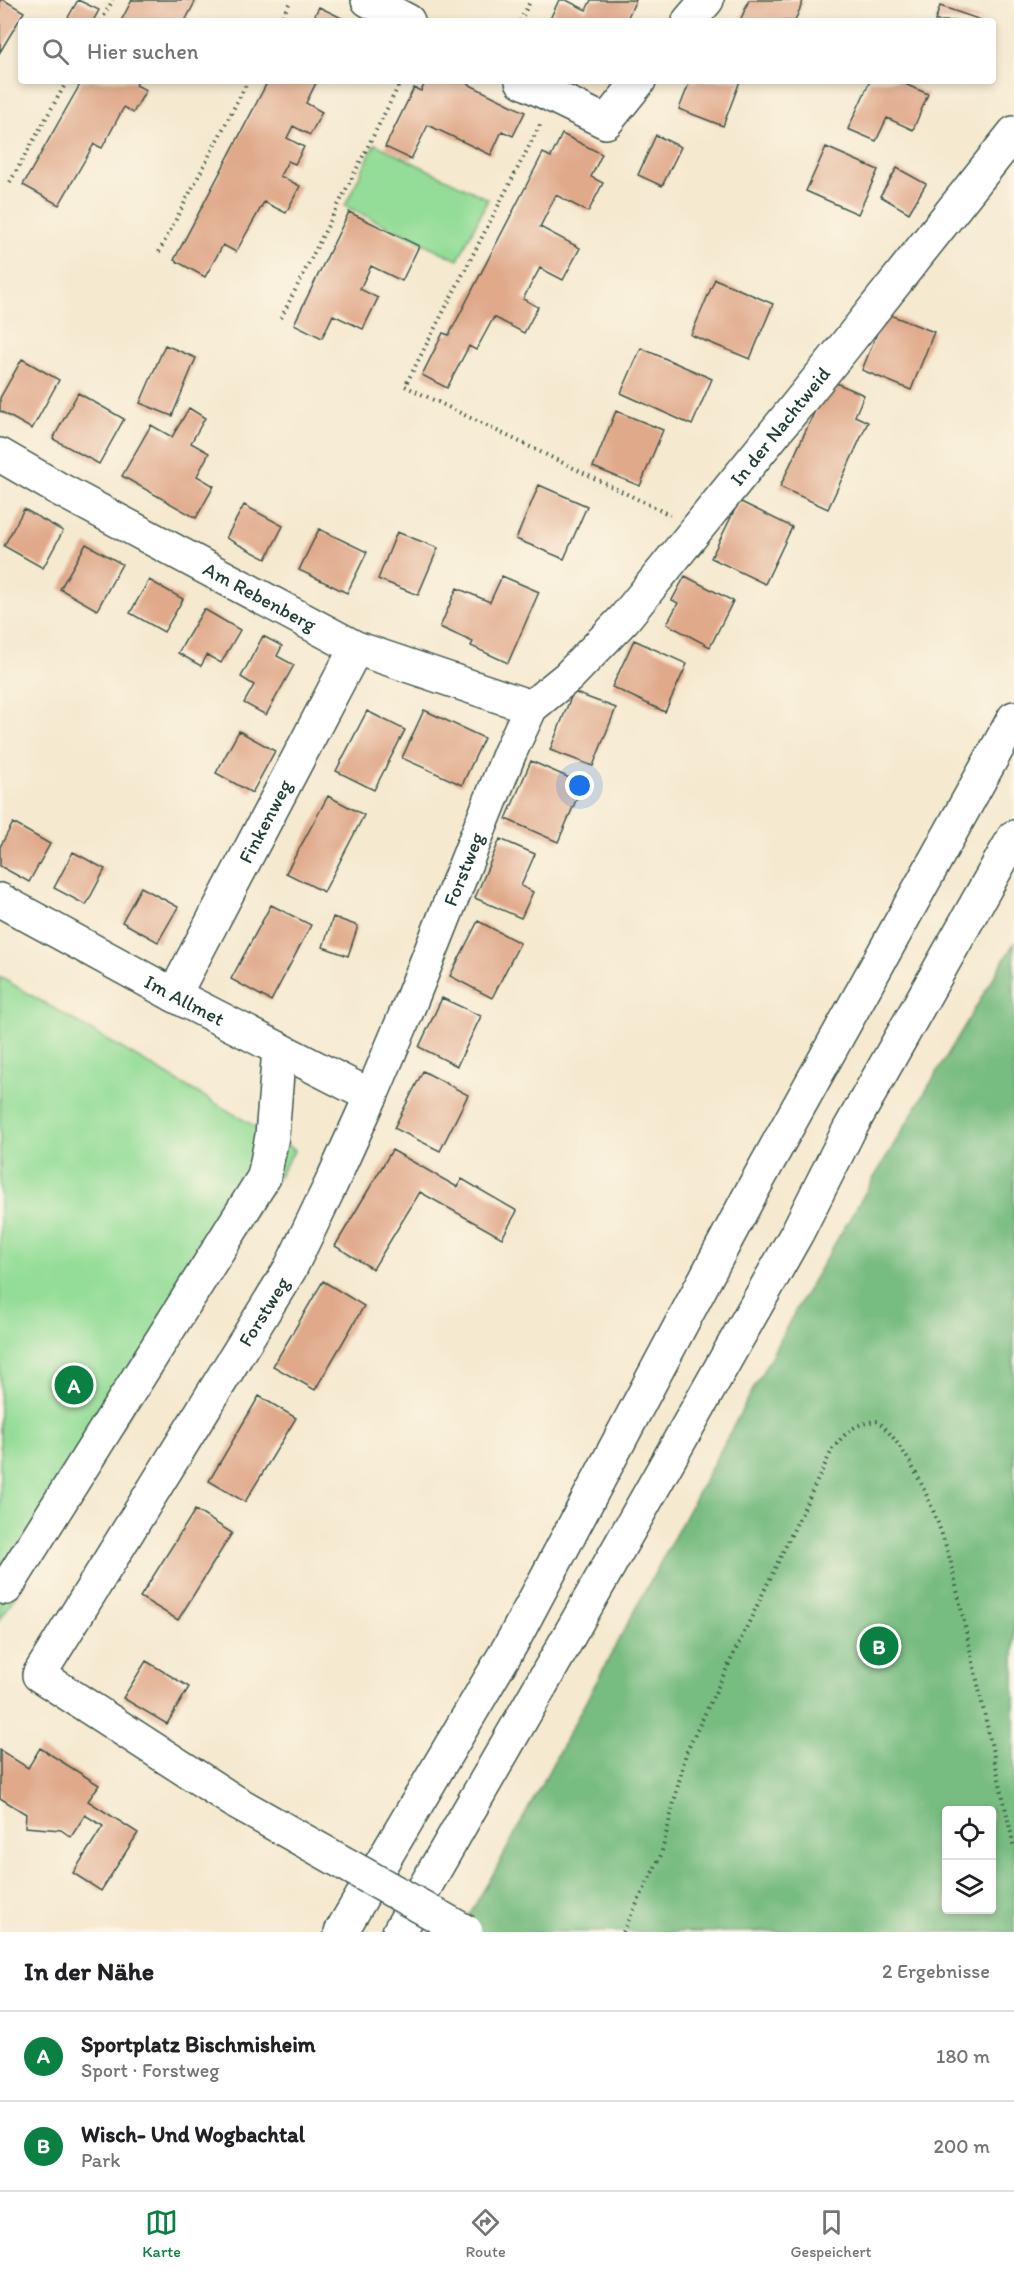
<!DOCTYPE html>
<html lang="de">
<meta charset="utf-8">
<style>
:root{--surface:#fff;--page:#f6f6f6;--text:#202124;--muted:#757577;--line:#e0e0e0;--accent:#0b8043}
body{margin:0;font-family:Itim,sans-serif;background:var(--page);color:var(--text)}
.controls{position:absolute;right:18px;bottom:18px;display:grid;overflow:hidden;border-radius:6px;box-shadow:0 3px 9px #0003}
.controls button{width:54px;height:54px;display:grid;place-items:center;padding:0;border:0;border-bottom:2px solid var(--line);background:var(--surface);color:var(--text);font:30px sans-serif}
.you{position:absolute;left:580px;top:786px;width:21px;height:21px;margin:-15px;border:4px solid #fff;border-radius:50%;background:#1a73e8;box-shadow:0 0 0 9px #1a73e833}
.badge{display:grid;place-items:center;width:39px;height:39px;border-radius:50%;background:var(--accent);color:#fff;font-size:20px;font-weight:700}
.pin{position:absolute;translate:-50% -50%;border:3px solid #fff;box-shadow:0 2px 6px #0006}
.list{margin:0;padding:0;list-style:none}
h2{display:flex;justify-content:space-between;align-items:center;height:78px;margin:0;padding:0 24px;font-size:26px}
h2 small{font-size:20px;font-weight:400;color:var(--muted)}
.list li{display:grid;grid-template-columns:39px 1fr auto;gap:18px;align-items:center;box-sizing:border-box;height:90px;padding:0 24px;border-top:2px solid var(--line)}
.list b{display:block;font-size:22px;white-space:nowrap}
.list p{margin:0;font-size:20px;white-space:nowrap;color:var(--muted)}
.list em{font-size:20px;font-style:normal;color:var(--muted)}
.icon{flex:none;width:33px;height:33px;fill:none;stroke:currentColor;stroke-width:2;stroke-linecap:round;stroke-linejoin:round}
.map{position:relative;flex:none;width:1014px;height:1932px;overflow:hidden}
.search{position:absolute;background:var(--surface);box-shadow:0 3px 9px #0003;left:18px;right:18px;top:18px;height:66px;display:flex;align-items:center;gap:15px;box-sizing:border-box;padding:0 21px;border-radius:6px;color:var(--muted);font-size:22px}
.sheet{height:258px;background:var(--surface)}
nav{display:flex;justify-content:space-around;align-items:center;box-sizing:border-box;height:84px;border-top:2px solid var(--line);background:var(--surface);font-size:16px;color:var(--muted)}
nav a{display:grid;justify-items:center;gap:3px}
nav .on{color:var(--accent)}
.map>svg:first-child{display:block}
.green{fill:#94dd98;stroke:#5a8d66;stroke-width:1.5}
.forest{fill:#77bc80;stroke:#4b7c5a;stroke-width:1.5;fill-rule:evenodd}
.building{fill:#e0a98a}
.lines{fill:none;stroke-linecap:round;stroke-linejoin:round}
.minor-casing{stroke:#3f574b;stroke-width:36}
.highway-casing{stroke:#3f574b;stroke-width:36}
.path{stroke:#3f574b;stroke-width:4;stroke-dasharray:1.5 4.5;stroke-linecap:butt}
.minor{stroke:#fff;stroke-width:33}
.highway{stroke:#fff;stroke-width:33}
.minor-bridge-casing{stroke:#3f574b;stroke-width:36;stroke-linecap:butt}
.minor-bridge{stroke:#fff;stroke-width:33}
.labels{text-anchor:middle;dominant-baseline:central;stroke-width:4.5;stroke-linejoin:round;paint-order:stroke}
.street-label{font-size:20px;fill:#1f3d34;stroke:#fcf5e5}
</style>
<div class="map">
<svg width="1014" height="1932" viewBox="0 0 1014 1932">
<rect width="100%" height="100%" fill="#fcf5e5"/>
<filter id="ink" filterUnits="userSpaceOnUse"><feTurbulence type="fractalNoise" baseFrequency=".0167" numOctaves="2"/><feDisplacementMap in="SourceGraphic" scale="12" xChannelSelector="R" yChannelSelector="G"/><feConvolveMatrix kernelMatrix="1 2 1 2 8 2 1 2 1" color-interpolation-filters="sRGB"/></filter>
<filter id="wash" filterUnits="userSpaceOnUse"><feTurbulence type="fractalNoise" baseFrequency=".008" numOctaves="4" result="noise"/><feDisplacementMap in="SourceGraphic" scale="24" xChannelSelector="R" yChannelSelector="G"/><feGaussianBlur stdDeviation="1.35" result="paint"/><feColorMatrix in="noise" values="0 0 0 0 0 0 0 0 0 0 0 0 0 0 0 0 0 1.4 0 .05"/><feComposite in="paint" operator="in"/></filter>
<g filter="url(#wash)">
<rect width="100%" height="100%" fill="#f5e9cf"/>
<path class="green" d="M 375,144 L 488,199 L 458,260 L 345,206 Z
M 0,977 L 295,1150 L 0,1620 Z"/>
<path class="forest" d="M 1014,943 L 1014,1932 L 459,1932 L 495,1871 L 800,1302 ZM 946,1810 L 992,1810 L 992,1910 L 946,1910 Z"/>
<g id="blocks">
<path class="building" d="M 0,0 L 4,0 L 24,12 L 0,52 Z
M 78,0 L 99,10 L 93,21 L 66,21 Z
M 132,0 L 196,0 L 185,21 L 121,21 Z
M 559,0 L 566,0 L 586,10 L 591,0 L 636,0 L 626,21 L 549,21 Z
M 749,0 L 800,0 L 803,1 L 795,21 L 740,21 Z
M 940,6 L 984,21 L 935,21 Z
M 319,7 L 348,21 L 312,21 Z
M 82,81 L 138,81 L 136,85 L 146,90 L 133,113 L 124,107 L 102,148 L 94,144 L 59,205 L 23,185 Z
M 268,81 L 317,81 L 306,103 L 322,112 L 310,135 L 293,126 L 287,138 L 304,147 L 295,164 L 288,161 L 280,176 L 300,186 L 286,213 L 264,202 L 236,252 L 223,245 L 205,277 L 174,260 Z
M 426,81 L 462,81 L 525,112 L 513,136 L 502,131 L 491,155 L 428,125 L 411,159 L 385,147 L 414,88 L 421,91 Z
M 690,81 L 740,81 L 723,126 L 679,109 Z
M 870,81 L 898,81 L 928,94 L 913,130 L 887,118 L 876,141 L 848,129 Z
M 562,134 L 602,154 L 591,177 L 603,183 L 588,212 L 556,195 L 540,227 L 580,248 L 563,280 L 540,268 L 523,299 L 538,307 L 524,333 L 494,317 L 476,350 L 469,346 L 447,388 L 422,375 L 443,333 L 449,335 L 543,153 L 551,157 Z
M 656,135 L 681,147 L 662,186 L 638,175 Z
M 826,147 L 878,170 L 858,214 L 806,191 Z
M 897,168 L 926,184 L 909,213 L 880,196 Z
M 349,212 L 419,246 L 402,281 L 371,266 L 360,289 L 378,298 L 363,329 L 333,315 L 322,338 L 294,324 Z
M 715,279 L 773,304 L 750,359 L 691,335 Z
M 885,313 L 934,332 L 911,390 L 862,370 Z
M 165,345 L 196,358 L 172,416 L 140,403 Z
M 641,348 L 712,379 L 692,425 L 621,393 Z
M 22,359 L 59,380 L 32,429 L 0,411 L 0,398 Z
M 829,380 L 864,395 L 855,416 L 868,422 L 828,509 L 780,487 Z
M 78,393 L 124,419 L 99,464 L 53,439 Z
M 189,408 L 205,418 L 191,443 L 209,453 L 197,476 L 214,486 L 196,518 L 122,476 L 151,425 L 172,437 Z
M 616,411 L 663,430 L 640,486 L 593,467 Z
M 539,485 L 587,506 L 564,559 L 516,539 Z
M 739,501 L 792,527 L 765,584 L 711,558 Z
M 244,505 L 283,526 L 266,559 L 226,538 Z
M 24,509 L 63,531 L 43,568 L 4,546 Z
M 319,529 L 367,552 L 347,593 L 299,570 Z
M 397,532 L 438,548 L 418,595 L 378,579 Z
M 86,544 L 122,564 L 97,610 L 60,589 Z
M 502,576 L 539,592 L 508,663 L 471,646 L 473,642 L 440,627 L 457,588 L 490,602 Z
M 685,576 L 733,601 L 710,647 L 667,624 L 678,603 L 672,600 Z
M 149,580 L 183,599 L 164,632 L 130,613 Z
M 204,609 L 240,630 L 221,663 L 207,655 L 201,666 L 178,653 Z
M 263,636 L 282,646 L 277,656 L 294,665 L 266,715 L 244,703 L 254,685 L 241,677 Z
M 634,640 L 687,664 L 665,712 L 612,687 Z
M 573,692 L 616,708 L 593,766 L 550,750 Z
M 424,710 L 484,738 L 462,785 L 402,758 Z
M 367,711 L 405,730 L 374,790 L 336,771 Z
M 239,731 L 275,751 L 252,793 L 216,773 Z
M 531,761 L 583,784 L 558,842 L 506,819 Z
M 328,796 L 364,815 L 324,892 L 286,873 Z
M 13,823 L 50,844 L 29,882 L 0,866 L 0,847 Z
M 500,839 L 535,854 L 521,886 L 533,892 L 521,918 L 475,898 Z
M 73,852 L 105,869 L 86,905 L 54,888 Z
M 141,887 L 178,907 L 158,942 L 122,922 Z
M 271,905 L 311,925 L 271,1001 L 231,979 Z
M 333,917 L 358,926 L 348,956 L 323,947 Z
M 478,921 L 520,943 L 492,998 L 450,976 Z
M 442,998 L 481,1016 L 457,1066 L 419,1047 Z
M 423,1071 L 468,1095 L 440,1151 L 394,1128 Z
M 392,1150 L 457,1187 L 462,1179 L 517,1211 L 502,1238 L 420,1192 L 373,1269 L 335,1246 Z
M 323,1281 L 364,1306 L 315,1390 L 273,1366 Z
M 259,1396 L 296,1418 L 245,1502 L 209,1481 Z
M 195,1510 L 232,1533 L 178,1620 L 140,1597 Z
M 146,1661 L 189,1687 L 167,1724 L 123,1698 Z
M 40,1748 L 99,1785 L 88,1801 L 138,1833 L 101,1891 L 73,1873 L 103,1826 L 85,1815 L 71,1837 L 61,1830 L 25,1827 L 26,1814 L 0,1798 L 0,1750 L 28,1768 Z"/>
</g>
</g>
<g filter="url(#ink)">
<use href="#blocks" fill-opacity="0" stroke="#3f574b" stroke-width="1.5"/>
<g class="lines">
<defs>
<g id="minor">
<path d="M 368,0 L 408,21"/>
<path d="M 689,21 L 707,0"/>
<path d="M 522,81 L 606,122 L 639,81"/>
<path id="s1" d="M 0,455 L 57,488 L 356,648 L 531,707"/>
<path id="s2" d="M 0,900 L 174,995 L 371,1096"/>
<path id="s3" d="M 174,995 L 356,648"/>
<path d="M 0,1585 L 6,1588 L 264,1177 L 272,1136 L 279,1049"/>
<path id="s4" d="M 237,1803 L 39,1675 L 290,1269 L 331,1184 L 371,1096 L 405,1016 L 510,752 L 531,707 L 568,677 L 624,619 L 844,347 L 1014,133"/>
</g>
<path id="highway" d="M 341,1932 L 514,1639 L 753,1189 L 1014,718
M 399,1932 L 560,1652 L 797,1233 L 849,1130 L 1014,837"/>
</defs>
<use href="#minor" class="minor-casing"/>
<use href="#highway" class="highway-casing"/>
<path class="path" d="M 101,21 L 113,0
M 280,21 L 291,0
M 520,21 L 531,0
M 540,125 L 405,386 L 670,515
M 10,182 L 67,81
M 159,252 L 248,81
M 281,318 L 401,81
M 623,1932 L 661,1855 L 686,1753 L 832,1450 C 846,1432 854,1423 878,1421 C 914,1455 937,1515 951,1563 L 1014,1847"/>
<use href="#minor" class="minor"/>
<use href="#highway" class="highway"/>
<defs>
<path id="minor-bridge" d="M 237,1803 L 466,1932"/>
</defs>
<use href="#minor-bridge" class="minor-bridge-casing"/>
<use href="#minor-bridge" class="minor-bridge"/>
</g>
</g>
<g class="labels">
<g class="street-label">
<text stroke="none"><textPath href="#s4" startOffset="1701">In der Nachtweid</textPath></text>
<text stroke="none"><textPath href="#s1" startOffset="296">Am Rebenberg</textPath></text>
<text stroke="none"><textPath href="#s3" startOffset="196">Finkenweg</textPath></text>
<text stroke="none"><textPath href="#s4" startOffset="1149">Forstweg</textPath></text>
<text stroke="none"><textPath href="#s2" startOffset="210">Im Allmet</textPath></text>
<text stroke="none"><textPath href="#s4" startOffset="663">Forstweg</textPath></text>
</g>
</g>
</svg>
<div class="controls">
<button><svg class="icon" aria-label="locate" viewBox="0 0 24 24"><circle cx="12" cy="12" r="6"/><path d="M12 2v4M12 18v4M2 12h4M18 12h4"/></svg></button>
<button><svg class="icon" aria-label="layers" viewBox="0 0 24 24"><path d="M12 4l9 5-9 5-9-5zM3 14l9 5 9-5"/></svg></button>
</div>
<div class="you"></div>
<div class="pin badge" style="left:74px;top:1385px">A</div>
<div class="pin badge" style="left:879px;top:1646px">B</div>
<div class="search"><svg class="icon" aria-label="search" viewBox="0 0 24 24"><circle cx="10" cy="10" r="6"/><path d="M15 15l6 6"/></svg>Hier suchen</div>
</div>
<section class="sheet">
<h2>In der Nähe<small>2 Ergebnisse</small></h2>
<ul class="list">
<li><span class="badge">A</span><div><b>Sportplatz Bischmisheim</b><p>Sport · Forstweg</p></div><em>180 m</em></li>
<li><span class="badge">B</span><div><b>Wisch- Und Wogbachtal</b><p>Park</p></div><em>200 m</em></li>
</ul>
</section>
<nav>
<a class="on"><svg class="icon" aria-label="map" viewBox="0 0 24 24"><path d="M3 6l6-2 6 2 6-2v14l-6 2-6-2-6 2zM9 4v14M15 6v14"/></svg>Karte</a>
<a><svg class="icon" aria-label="directions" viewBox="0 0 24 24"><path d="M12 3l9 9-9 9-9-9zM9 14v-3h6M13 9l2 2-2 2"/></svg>Route</a>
<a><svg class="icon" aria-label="saved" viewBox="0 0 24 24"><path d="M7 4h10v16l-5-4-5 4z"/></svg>Gespeichert</a>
</nav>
